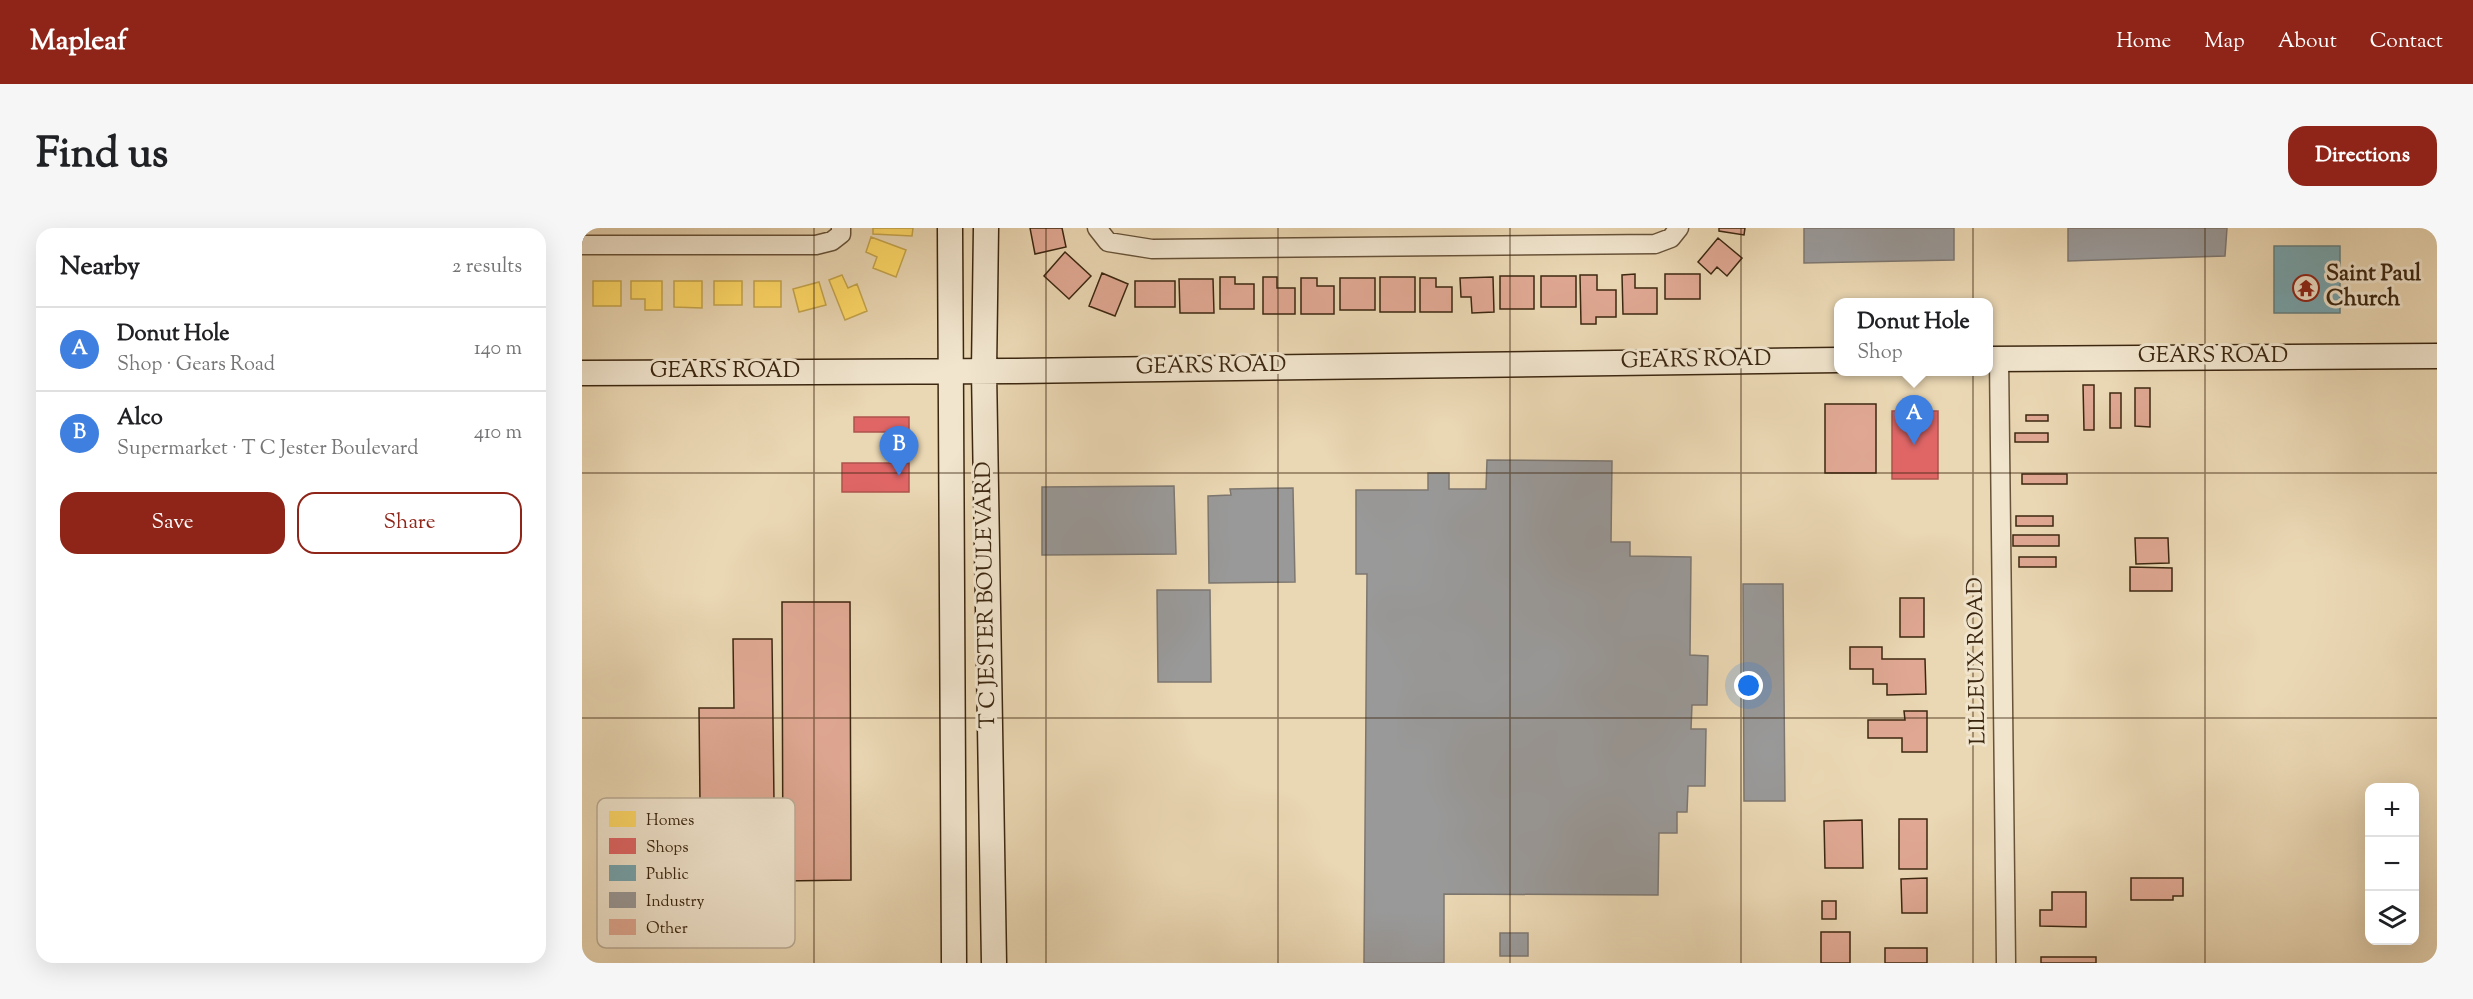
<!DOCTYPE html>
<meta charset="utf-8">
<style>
:root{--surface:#fff;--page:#f6f6f6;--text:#202124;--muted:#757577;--line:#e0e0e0;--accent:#8f2418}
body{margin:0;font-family:"Sorts Mill Goudy",serif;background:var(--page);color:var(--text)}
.controls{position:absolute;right:18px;bottom:18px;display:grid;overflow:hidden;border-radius:12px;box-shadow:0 6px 24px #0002}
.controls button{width:54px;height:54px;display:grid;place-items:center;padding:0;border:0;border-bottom:2px solid var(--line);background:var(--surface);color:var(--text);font:30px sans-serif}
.you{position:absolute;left:1167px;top:458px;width:21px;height:21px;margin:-15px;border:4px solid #fff;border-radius:50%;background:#1a73e8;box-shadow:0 0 0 9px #1a73e833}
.badge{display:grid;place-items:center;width:39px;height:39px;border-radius:50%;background:var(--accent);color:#fff;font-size:20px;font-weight:700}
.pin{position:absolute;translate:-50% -50px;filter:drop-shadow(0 2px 3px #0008)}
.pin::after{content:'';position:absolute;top:32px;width:21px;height:18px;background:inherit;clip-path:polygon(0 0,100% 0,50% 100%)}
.popup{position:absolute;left:1252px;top:70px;width:159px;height:78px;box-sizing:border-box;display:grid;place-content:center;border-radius:12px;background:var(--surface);filter:drop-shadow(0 2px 4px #0005);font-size:20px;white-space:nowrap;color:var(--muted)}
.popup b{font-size:22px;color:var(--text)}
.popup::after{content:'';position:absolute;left:50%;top:100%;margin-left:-12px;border:12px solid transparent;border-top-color:var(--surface)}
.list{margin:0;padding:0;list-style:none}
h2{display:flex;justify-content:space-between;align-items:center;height:78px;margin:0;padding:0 24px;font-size:26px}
h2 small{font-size:20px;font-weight:400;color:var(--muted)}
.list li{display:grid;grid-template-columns:39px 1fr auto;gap:18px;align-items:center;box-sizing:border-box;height:84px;padding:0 24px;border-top:2px solid var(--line)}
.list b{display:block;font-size:22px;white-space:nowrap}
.list p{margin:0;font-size:20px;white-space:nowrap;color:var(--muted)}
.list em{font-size:20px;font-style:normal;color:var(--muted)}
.actions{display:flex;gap:12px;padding:18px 24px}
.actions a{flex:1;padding:14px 0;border:2px solid var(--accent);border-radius:18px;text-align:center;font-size:21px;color:var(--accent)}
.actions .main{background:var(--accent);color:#fff}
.icon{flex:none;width:33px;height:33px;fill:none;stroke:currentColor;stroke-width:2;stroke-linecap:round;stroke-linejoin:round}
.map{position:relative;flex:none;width:1855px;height:735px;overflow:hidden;border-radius:18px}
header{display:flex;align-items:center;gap:36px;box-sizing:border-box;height:84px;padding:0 30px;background:var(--accent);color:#fff}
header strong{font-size:28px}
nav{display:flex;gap:33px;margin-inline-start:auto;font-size:21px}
.intro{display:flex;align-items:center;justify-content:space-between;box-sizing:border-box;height:144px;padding:0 36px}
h1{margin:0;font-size:42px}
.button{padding:15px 27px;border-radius:18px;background:var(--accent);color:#fff;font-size:21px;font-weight:700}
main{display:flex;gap:36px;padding:0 36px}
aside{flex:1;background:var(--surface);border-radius:18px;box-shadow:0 6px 24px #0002}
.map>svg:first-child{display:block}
.homes{fill:#ffd966;stroke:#c4a44c;stroke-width:1.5}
.shops{fill:#e06666;stroke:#af534c;stroke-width:1.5}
.public{fill:#76a5af;stroke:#657f7f;stroke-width:1.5}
.industry{fill:#999;stroke:#7d7770;stroke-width:1.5}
.building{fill:#e0a893;stroke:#3c2710;stroke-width:1.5}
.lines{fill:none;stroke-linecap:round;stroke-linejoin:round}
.minor-casing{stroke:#685339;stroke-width:21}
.secondary-casing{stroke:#3c2710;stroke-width:27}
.minor{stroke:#f1e5ce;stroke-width:18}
.secondary{stroke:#f1e5ce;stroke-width:24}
.grid{fill:none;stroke:#3c2710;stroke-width:1.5;stroke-opacity:0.55}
.labels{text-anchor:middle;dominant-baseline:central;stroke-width:6;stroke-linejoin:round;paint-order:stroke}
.poi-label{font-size:22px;font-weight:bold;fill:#3c2710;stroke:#f1e5ce;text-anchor:start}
.street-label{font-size:22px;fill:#3c2710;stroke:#f1e5ce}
.key{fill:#f1e5ce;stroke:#bbac95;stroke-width:1.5}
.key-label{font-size:16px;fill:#3c2710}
</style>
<header>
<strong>Mapleaf</strong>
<nav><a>Home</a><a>Map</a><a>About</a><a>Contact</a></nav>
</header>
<div class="intro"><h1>Find us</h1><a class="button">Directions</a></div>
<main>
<aside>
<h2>Nearby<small>2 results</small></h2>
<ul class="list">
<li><span class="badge" style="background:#3f7fe0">A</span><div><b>Donut Hole</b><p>Shop · Gears Road</p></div><em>140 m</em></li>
<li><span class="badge" style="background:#3f7fe0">B</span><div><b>Alco</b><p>Supermarket · T C Jester Boulevard</p></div><em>410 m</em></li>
</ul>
<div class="actions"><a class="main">Save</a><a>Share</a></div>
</aside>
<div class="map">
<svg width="1855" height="735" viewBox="0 0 1855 735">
<rect width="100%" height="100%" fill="#ead7b3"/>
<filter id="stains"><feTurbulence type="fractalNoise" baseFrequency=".00333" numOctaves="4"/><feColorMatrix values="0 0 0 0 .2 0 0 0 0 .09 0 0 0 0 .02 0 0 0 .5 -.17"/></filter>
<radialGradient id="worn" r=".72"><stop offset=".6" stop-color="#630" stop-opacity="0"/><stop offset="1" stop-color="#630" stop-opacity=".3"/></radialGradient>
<path class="homes" d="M 291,0 L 331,0 L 330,8 L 291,6 Z
M 289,9 L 324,22 L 314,49 L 291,40 L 295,29 L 284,24 Z
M 260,47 L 266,60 L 275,56 L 285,83 L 263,92 L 247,52 Z
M 11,53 L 39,53 L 39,78 L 11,78 Z
M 49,53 L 80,53 L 80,82 L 63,82 L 63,71 L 49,71 Z
M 92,53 L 120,53 L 120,80 L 92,79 Z
M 132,53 L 160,53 L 160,77 L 132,77 Z
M 172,53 L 199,53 L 199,79 L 172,79 Z
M 237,54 L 244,77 L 217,84 L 211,61 Z"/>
<path class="shops" d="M 1310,183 L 1356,183 L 1356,251 L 1310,251 Z
M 272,189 L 327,189 L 327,204 L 272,204 Z
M 260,235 L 327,235 L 327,264 L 260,264 Z"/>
<path class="public" d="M 1692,18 L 1758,18 L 1758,85 L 1692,85 Z"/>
<path class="industry" d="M 1222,0 L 1372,0 L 1372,32 L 1222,35 Z
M 1486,0 L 1645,0 L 1643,28 L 1486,33 Z
M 905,232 L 1030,233 L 1029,314 L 1048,314 L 1048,328 L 1109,329 L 1108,427 L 1126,428 L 1125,477 L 1110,477 L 1109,501 L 1124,501 L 1123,558 L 1106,558 L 1105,584 L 1095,584 L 1095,605 L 1077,605 L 1076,667 L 862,666 L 862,735 L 782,735 L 785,346 L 774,346 L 774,262 L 846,262 L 846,245 L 867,245 L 867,261 L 904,261 Z
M 592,258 L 594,326 L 460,327 L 460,259 Z
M 711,260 L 713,354 L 627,355 L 626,268 L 649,267 L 648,261 Z
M 1161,356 L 1201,356 L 1203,573 L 1162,573 Z
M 575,362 L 628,362 L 629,454 L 576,454 Z
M 918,705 L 946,705 L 946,728 L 918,728 Z"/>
<path class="building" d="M 448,0 L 480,0 L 484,19 L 453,26 Z
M 1137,0 L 1163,0 L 1162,7 L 1137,3 Z
M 1136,10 L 1160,30 L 1145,48 L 1135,39 L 1129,46 L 1116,34 Z
M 483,24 L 509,48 L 487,71 L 462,48 Z
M 520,45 L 546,56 L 533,88 L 507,78 Z
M 1053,46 L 1053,60 L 1075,60 L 1075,86 L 1041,86 L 1040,47 Z
M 1083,46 L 1118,46 L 1118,71 L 1083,71 Z
M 998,47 L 1015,47 L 1015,62 L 1034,62 L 1034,89 L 1014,89 L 1014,96 L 999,96 Z
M 918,48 L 952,48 L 952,81 L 918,81 Z
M 959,48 L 994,48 L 994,79 L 959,79 Z
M 638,49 L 653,49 L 653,56 L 672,56 L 672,81 L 638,81 Z
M 681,49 L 695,49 L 695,60 L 713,60 L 713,86 L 681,86 Z
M 798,49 L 833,49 L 833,84 L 798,84 Z
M 911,49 L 912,84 L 890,85 L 889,69 L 879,69 L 878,50 Z
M 719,50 L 735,50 L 735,58 L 752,58 L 752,86 L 719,86 Z
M 758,50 L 793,50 L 793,82 L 758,82 Z
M 838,50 L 854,50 L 854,59 L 870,59 L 870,84 L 838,84 Z
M 597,51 L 631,51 L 632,85 L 598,85 Z
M 553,53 L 593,53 L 593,79 L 553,79 Z
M 1501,157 L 1512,157 L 1512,202 L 1502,202 Z
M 1553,160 L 1568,160 L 1568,199 L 1553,198 Z
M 1528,165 L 1539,165 L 1539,200 L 1528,200 Z
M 1243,176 L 1294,176 L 1294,245 L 1243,245 Z
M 1444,187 L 1466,187 L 1466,193 L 1444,193 Z
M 1433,205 L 1466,205 L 1466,214 L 1433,214 Z
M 1440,246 L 1485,246 L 1485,256 L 1440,256 Z
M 1434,288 L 1471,288 L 1471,298 L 1434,298 Z
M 1431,307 L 1477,307 L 1477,318 L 1431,318 Z
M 1553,310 L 1586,310 L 1587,335 L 1554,336 Z
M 1437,329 L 1474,329 L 1474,339 L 1437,339 Z
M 1548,339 L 1590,340 L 1590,363 L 1548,363 Z
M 1318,370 L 1342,370 L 1342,409 L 1318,409 Z
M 200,374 L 268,374 L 269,652 L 201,653 Z
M 151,411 L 190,411 L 192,574 L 118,575 L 117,480 L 152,480 Z
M 1268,419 L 1300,419 L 1300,431 L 1343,431 L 1344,466 L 1305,467 L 1305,456 L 1291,456 L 1291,441 L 1268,441 Z
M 1322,483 L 1345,483 L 1345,524 L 1320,524 L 1320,510 L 1286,510 L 1286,492 L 1323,492 Z
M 1317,591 L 1345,591 L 1345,641 L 1317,641 Z
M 1280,592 L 1281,640 L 1243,640 L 1242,593 Z
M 1345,650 L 1345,685 L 1320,685 L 1319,651 Z
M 1549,650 L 1601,650 L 1601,668 L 1591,668 L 1591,672 L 1549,672 Z
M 1470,664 L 1504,664 L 1504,699 L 1458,698 L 1458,682 L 1470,682 Z
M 1240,673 L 1254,673 L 1254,691 L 1240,691 Z
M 1239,704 L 1268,704 L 1268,735 L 1239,735 Z
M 1303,720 L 1345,720 L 1345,735 L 1303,735 Z
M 1459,729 L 1514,729 L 1514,735 L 1459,735 Z"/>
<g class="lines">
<defs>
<path id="minor" d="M 515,0 L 526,14 L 570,21 L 1073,16 L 1089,10 L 1097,0
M 0,17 L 234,17 L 250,13 L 259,6 L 259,0
M 1417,131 L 1424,735"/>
<path id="secondary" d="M 368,0 L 372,735
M 404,0 L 402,143 L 412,735
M 1407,131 L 1855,128
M 0,145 L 430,143 L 1257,132"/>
</defs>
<use href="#minor" class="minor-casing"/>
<use href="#secondary" class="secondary-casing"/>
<use href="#minor" class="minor"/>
<use href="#secondary" class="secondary"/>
</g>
<path class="grid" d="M 232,0 L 232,735M 464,0 L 464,735M 696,0 L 696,735M 928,0 L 928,735M 1159,0 L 1159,735M 1391,0 L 1391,735M 1623,0 L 1623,735M 0,245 L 1855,245M 0,490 L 1855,490"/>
<defs>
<symbol id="temple-ring" viewBox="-11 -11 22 22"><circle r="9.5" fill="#f1e5ce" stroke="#8f2418" stroke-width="1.5"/><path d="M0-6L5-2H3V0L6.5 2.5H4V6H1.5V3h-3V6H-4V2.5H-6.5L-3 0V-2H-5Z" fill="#8f2418"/></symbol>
</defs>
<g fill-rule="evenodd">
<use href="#temple-ring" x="1709" y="45" width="30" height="30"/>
</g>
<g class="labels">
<g class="poi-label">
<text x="1744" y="47">Saint Paul<tspan x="1744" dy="25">Church</tspan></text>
</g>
<g class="street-label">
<text x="1631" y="129">GEARS ROAD</text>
<text transform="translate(1114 133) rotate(-1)">GEARS ROAD</text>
<text transform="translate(629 139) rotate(-1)">GEARS ROAD</text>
<text x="143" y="144">GEARS ROAD</text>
<text transform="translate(405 367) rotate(-91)">T C JESTER BOULEVARD</text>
<text transform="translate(1396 433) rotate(-91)">LILLEUX ROAD</text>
</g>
</g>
<rect x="15" y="570" width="198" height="150" rx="9" class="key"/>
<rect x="27" y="583" width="27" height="16" fill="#ffd966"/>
<rect x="27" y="610" width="27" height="16" fill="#e06666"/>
<rect x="27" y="637" width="27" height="16" fill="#76a5af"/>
<rect x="27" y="664" width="27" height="16" fill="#999"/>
<rect x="27" y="691" width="27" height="16" fill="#e0a893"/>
<g class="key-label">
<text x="64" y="597">Homes</text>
<text x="64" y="624">Shops</text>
<text x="64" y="651">Public</text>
<text x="64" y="678">Industry</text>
<text x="64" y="705">Other</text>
</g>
<rect width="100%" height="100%" filter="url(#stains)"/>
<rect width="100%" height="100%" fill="url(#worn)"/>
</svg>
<div class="controls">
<button>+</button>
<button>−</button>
<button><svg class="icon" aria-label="layers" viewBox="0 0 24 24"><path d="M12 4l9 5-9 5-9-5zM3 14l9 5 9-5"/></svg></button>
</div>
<div class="you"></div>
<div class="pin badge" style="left:1332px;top:217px;background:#3f7fe0">A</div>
<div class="popup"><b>Donut Hole</b>Shop</div>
<div class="pin badge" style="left:317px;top:248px;background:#3f7fe0">B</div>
</div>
</main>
